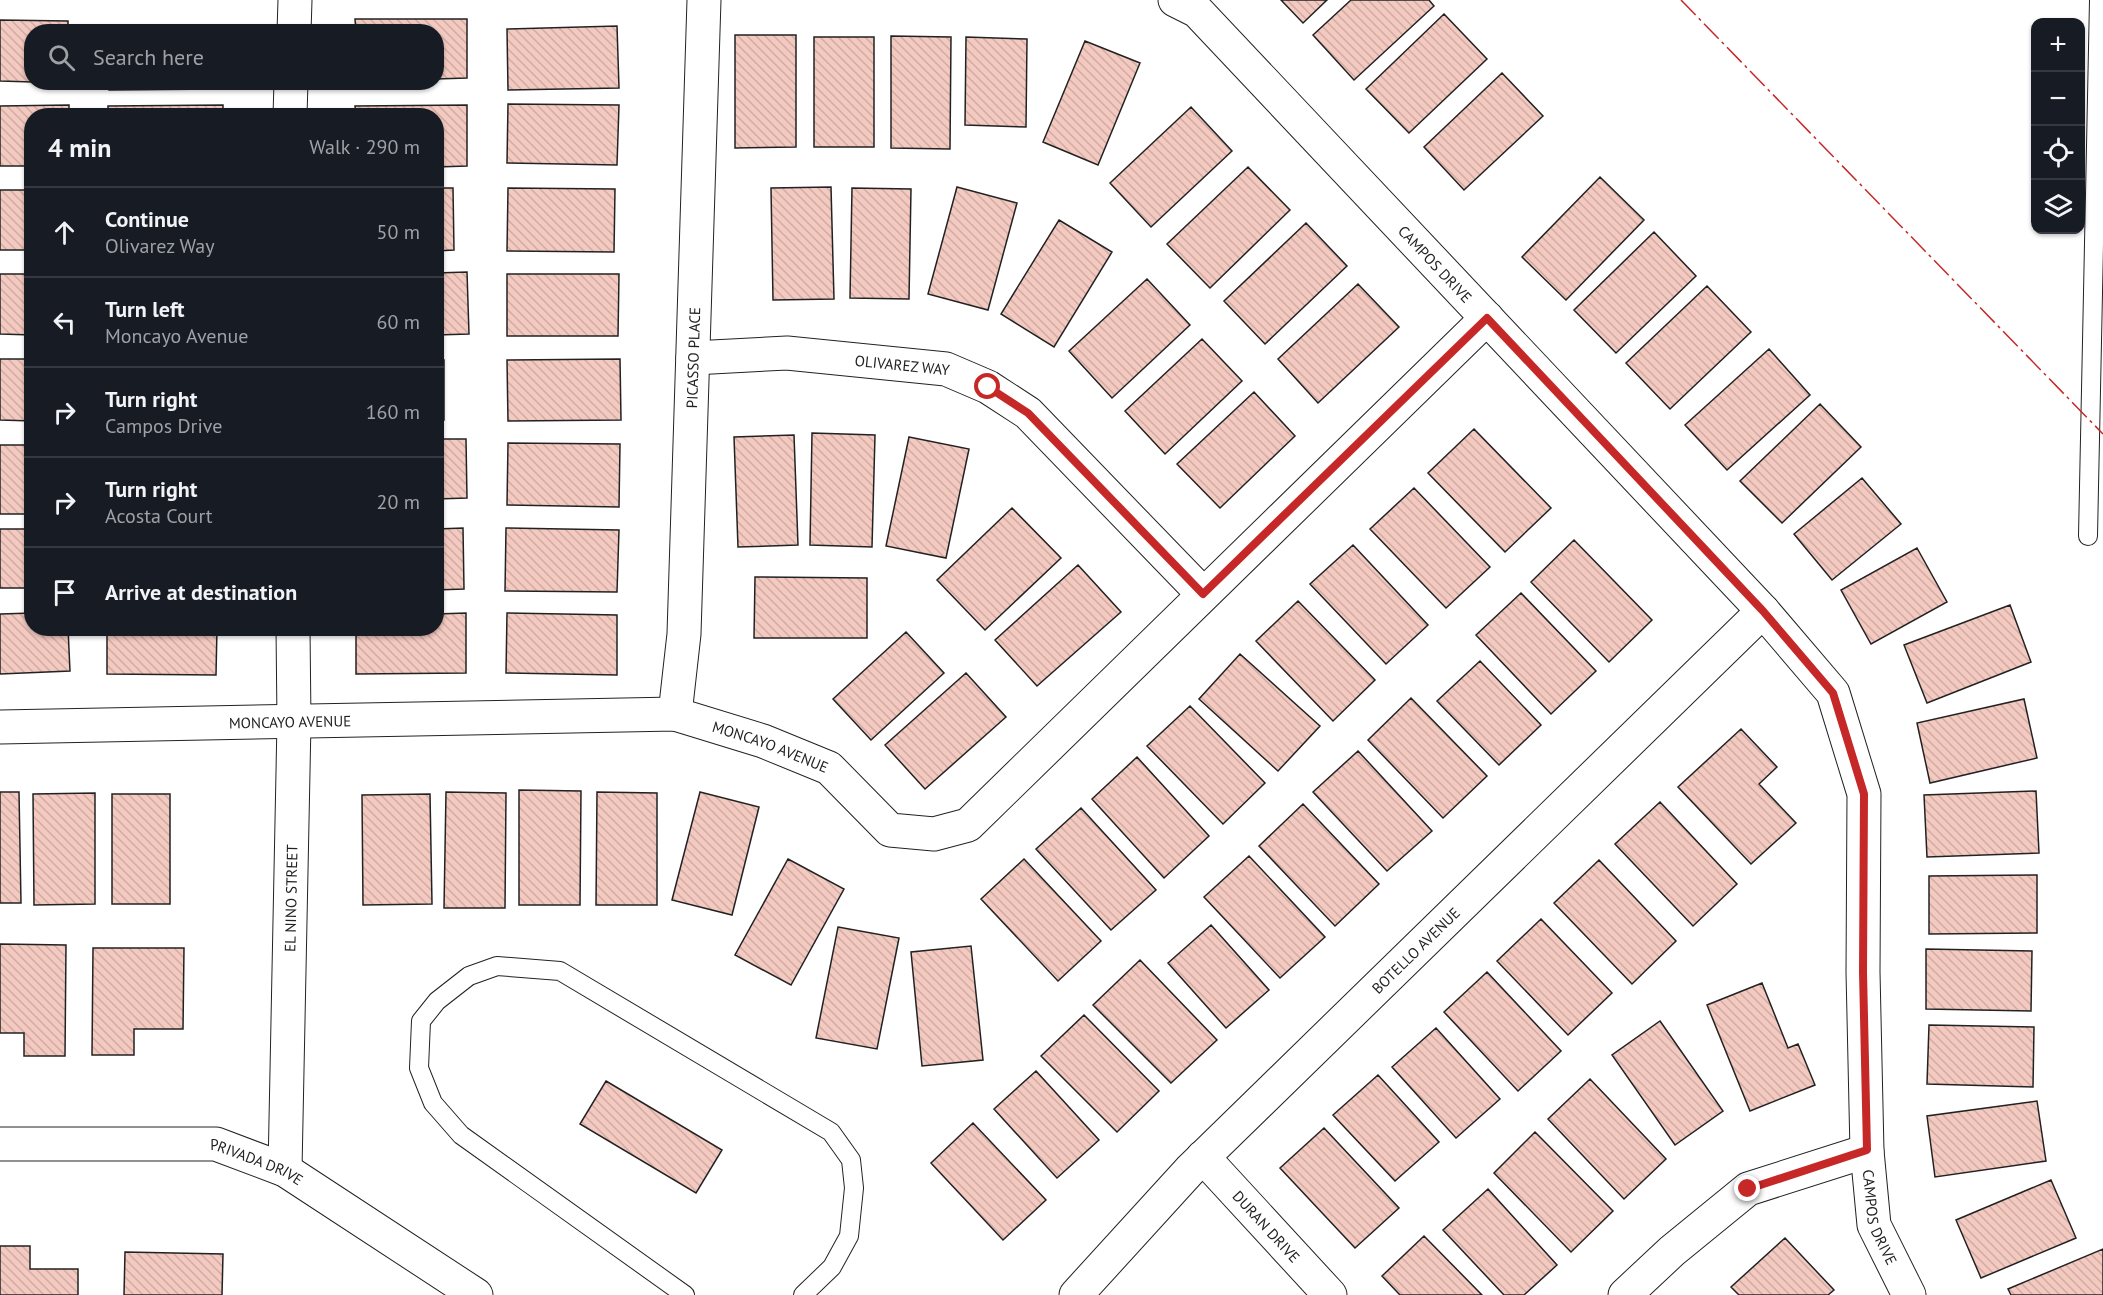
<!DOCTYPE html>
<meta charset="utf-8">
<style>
:root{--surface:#171b24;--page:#242831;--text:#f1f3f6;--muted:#9ea1a6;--line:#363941}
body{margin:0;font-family:"PT Sans",sans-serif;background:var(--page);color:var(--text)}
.controls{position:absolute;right:18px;top:18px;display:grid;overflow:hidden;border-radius:12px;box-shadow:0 2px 4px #0004}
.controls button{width:54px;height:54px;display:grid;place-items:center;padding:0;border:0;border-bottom:2px solid var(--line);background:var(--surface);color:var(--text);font:30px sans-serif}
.stop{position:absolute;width:18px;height:18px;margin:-14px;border:4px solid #c62828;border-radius:50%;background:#fff}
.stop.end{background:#c62828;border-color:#fff;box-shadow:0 2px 6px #0008}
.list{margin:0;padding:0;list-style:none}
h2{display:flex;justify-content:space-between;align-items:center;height:78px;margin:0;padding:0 24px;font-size:26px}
h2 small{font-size:20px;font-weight:400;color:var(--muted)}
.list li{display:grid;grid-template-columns:39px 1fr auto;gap:18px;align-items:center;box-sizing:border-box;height:90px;padding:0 24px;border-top:2px solid var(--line)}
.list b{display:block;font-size:22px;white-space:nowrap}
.list p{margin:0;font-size:20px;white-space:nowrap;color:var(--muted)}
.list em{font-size:20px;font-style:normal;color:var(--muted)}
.icon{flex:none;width:33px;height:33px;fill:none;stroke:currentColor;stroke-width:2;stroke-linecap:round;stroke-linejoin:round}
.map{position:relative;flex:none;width:2103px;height:1295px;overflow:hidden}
.search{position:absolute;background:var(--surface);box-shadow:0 2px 4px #0004;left:24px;top:24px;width:420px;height:66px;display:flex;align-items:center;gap:15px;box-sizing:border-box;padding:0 21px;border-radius:24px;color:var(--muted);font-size:22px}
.panel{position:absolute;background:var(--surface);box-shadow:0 2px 4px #0004;left:24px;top:108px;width:420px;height:528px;border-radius:24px}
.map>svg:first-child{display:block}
.building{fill:url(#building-back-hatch);stroke:#222;stroke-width:1.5}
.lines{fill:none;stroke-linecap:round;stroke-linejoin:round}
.lane-casing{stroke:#222;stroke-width:20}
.street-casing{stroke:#222;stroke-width:35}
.lane{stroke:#fff;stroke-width:18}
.street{stroke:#fff;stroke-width:33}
.power{stroke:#c62828;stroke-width:1.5;stroke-dasharray:21 4.5 3 4.5;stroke-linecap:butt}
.route{stroke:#c62828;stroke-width:8}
.labels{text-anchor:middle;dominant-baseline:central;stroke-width:4.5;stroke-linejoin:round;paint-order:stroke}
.street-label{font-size:15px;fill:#222;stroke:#fff}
</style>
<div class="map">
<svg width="2103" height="1295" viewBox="0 0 2103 1295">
<defs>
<pattern id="building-back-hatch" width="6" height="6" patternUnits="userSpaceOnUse" patternTransform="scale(1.5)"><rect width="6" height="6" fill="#f3c9c0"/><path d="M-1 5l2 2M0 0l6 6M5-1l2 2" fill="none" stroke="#d0aca5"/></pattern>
</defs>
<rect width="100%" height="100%" fill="#fff"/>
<path class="building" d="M 1281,0 L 1327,0 L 1303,23 Z
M 1351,0 L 1429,0 L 1434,6 L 1354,80 L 1313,35 Z
M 1444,14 L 1487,59 L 1409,133 L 1366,89 Z
M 355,19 L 467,19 L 467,78 L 436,79 L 436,32 L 356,32 Z
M 0,20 L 68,21 L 68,32 L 32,32 L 32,82 L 0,81 Z
M 617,26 L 619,88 L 508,90 L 507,29 Z
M 218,27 L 218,32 L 108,32 L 108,28 Z
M 735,35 L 796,35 L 796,147 L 735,148 Z
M 891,36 L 951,37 L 950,149 L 891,148 Z
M 814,37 L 874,37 L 874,147 L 814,147 Z
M 966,37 L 1027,39 L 1026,127 L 965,125 Z
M 1085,41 L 1140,63 L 1098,165 L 1043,142 Z
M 1502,73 L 1543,116 L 1464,190 L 1424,147 Z
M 109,82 L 218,82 L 218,89 L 109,90 Z
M 508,104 L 619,105 L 617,165 L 507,163 Z
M 69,105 L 69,116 L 32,116 L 32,166 L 0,166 L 0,106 Z
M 223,105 L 223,116 L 108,116 L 108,106 Z
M 467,105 L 467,166 L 436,167 L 436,116 L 356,116 L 355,106 Z
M 1191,107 L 1232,151 L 1151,227 L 1110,183 Z
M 1248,167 L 1290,210 L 1210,288 L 1167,244 Z
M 1600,177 L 1644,220 L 1566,300 L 1522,257 Z
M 831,187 L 834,299 L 773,300 L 771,188 Z
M 957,187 L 1017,203 L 988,310 L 928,294 Z
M 436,188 L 453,188 L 454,250 L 436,251 Z
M 508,188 L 615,189 L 614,252 L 507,251 Z
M 852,188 L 911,189 L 909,299 L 850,298 Z
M 0,190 L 32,190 L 32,250 L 0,250 Z
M 1059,220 L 1112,252 L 1054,347 L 1001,314 Z
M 1306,223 L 1347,266 L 1265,344 L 1224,301 Z
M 1654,232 L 1696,276 L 1616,353 L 1574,310 Z
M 467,272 L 469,334 L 436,335 L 436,273 Z
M 0,274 L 32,274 L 32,335 L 0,334 Z
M 507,274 L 619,274 L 618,336 L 507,336 Z
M 1147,279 L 1190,325 L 1112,398 L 1069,351 Z
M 1358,284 L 1399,327 L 1318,403 L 1278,359 Z
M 1707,286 L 1751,332 L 1670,409 L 1626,363 Z
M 1202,339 L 1242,381 L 1165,454 L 1125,411 Z
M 1769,349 L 1810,395 L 1727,470 L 1685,425 Z
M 0,359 L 32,359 L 32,421 L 0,420 Z
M 620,359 L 621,420 L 508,421 L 507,360 Z
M 436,360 L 444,360 L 444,420 L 436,420 Z
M 1254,392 L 1295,436 L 1220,508 L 1177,464 Z
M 1820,404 L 1861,447 L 1782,523 L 1740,481 Z
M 1474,429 L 1551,508 L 1505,552 L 1428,473 Z
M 812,433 L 875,435 L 872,547 L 810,545 Z
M 794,435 L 798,545 L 738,547 L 734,437 Z
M 909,437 L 969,449 L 946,558 L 886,546 Z
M 436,439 L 466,439 L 467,498 L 436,499 Z
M 508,443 L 620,444 L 619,507 L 507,505 Z
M 0,445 L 32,445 L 32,514 L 0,514 Z
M 1862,478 L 1901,524 L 1832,580 L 1794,534 Z
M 1414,488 L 1490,567 L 1446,608 L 1370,529 Z
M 1012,508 L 1061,558 L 985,630 L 937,580 Z
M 463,528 L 464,589 L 436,590 L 436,529 Z
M 506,528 L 619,530 L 617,592 L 505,591 Z
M 0,529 L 32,529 L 32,588 L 0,588 Z
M 1574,540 L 1652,620 L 1609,662 L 1531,582 Z
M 1353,545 L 1428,625 L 1386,664 L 1310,584 Z
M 1917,548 L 1947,602 L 1871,644 L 1841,590 Z
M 1078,565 L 1121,612 L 1037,686 L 995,640 Z
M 755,577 L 867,578 L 867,638 L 754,638 Z
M 1521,593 L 1596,671 L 1551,714 L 1476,635 Z
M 1298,601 L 1375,680 L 1333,721 L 1256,641 Z
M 2010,605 L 2031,662 L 1927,703 L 1904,645 Z
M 32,613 L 32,628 L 68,628 L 70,671 L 0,674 L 0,614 Z
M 466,613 L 466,673 L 356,674 L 356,628 L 436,628 L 436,614 Z
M 507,613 L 617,615 L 617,675 L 506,673 Z
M 107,628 L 217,628 L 216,675 L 107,674 Z
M 906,632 L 944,673 L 871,740 L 833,699 Z
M 1240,654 L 1320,726 L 1278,771 L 1199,699 Z
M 1480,661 L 1541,725 L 1499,765 L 1437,701 Z
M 966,673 L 1006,717 L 925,789 L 885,745 Z
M 1411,698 L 1487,776 L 1443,818 L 1368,740 Z
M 2024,699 L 2037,758 L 1930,783 L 1917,723 Z
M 1190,706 L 1265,783 L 1223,824 L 1147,746 Z
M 1741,729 L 1777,767 L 1759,784 L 1796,823 L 1751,864 L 1678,787 Z
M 1358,751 L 1432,831 L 1387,871 L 1313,792 Z
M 1137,757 L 1209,836 L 1164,878 L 1092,799 Z
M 519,790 L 581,791 L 580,905 L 519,905 Z
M 2036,791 L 2039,853 L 1927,857 L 1924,795 Z
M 0,792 L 19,792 L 21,903 L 0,903 Z
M 446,792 L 506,793 L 505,908 L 444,908 Z
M 597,792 L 657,793 L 657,905 L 596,905 Z
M 700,792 L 759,807 L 732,915 L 672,900 Z
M 95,793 L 95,904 L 34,905 L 33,794 Z
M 112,794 L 170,794 L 170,904 L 112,904 Z
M 430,794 L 432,904 L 363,905 L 362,795 Z
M 1660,802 L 1737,884 L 1693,926 L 1615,844 Z
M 1303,804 L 1379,884 L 1335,926 L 1259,846 Z
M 1081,808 L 1156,890 L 1111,930 L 1036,849 Z
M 1249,856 L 1325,937 L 1280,978 L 1204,897 Z
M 788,859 L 844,889 L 791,985 L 735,955 Z
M 1024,859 L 1101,941 L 1058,981 L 981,899 Z
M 1599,860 L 1676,941 L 1632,984 L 1554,903 Z
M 2037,875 L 2037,933 L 1929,934 L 1929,876 Z
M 1541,919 L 1612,993 L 1568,1035 L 1497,961 Z
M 1211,925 L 1269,990 L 1226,1028 L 1168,963 Z
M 838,927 L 899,938 L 877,1049 L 816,1038 Z
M 0,944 L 66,945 L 65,1056 L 24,1056 L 24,1033 L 0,1033 Z
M 971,946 L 983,1060 L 922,1066 L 911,952 Z
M 93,948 L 184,948 L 183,1029 L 134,1029 L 134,1055 L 92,1055 Z
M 1926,949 L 2032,951 L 2031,1011 L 1926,1009 Z
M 1140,960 L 1217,1040 L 1171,1083 L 1093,1005 Z
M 1487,972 L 1561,1051 L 1518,1091 L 1444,1012 Z
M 1762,983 L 1788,1048 L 1798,1044 L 1815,1085 L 1750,1111 L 1707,1005 Z
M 1084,1015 L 1159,1091 L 1117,1132 L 1041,1056 Z
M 1660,1021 L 1723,1111 L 1675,1145 L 1612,1055 Z
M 1929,1025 L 2034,1027 L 2033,1087 L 1927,1084 Z
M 1436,1028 L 1500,1099 L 1456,1138 L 1392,1067 Z
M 1036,1071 L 1099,1140 L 1057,1178 L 994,1109 Z
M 1378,1075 L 1439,1142 L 1395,1181 L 1333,1115 Z
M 1590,1079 L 1666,1159 L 1624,1199 L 1548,1119 Z
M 606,1081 L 722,1150 L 696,1193 L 580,1124 Z
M 2037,1101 L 2046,1161 L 1935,1177 L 1927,1116 Z
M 973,1123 L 1046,1200 L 1003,1240 L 931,1163 Z
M 1324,1128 L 1399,1208 L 1355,1248 L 1280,1168 Z
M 1535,1132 L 1613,1211 L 1571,1252 L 1494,1173 Z
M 2051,1180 L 2076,1238 L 1981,1278 L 1956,1220 Z
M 1488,1189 L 1557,1265 L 1524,1295 L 1504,1295 L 1443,1230 Z
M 1424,1236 L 1482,1295 L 1400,1295 L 1382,1276 Z
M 1785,1238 L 1834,1290 L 1828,1295 L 1739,1295 L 1731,1287 Z
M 0,1246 L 30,1246 L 30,1269 L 78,1269 L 78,1295 L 0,1295 Z
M 2103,1249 L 2103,1295 L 2011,1295 L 2008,1289 Z
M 125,1252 L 223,1254 L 222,1295 L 124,1295 Z"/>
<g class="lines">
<defs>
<path id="lane" d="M 2088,536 L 2099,0
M 685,1295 L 461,1135 L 433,1103 L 419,1068 L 421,1021 L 437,1001 L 469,976 L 497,966 L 560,971 L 831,1132 L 851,1160 L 854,1188 L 849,1236 L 832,1267 L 803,1295"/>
<g id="street">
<path id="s1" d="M 1175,0 L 1197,11 L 1763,611 L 1833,693 L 1864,794 L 1863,972 L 1867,1151 L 1874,1225 L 1909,1295"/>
<path d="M 294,32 L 295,0"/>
<path d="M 290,116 L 291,82"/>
<path id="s2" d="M 693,358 L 787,353 L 946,369 L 988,387 L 1028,413 L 1203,594"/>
<path id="s3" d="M 675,714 L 684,634 L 704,0"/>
<path id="s4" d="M 0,727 L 675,714 L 763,741 L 829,768 L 890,830 L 934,834 L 968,825 L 1487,318"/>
<path id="s5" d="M 0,1144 L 216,1144 L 285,1170 L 476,1295"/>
<path id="s6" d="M 1203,1157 L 1330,1295"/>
<path id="s7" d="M 285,1170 L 294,722 L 293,628"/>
<path id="s8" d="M 1076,1295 L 1190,1170 L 1763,611"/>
<path d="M 1625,1295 L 1672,1251 L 1748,1189 L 1867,1151"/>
</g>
</defs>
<use href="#lane" class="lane-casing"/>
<use href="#street" class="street-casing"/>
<use href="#lane" class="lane"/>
<use href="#street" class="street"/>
<path class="power" d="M 1681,0 L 2103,434"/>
</g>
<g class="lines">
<path class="route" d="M 988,387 L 1028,413 L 1203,594 L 1487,318 L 1763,611 L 1833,693 L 1864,794 L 1863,972 L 1867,1150 L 1748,1189"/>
</g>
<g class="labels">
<g class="street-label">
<text stroke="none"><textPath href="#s1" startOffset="372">CAMPOS DRIVE</textPath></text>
<text stroke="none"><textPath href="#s3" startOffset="357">PICASSO PLACE</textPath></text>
<text stroke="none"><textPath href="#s2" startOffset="210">OLIVAREZ WAY</textPath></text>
<text stroke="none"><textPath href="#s4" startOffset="290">MONCAYO AVENUE</textPath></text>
<text stroke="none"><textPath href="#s4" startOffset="776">MONCAYO AVENUE</textPath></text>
<text stroke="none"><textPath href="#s7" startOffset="272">EL NINO STREET</textPath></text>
<text stroke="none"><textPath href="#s8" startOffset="484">BOTELLO AVENUE</textPath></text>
<text stroke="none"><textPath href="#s5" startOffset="260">PRIVADA DRIVE</textPath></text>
<text stroke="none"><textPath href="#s1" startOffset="1488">CAMPOS DRIVE</textPath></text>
<text stroke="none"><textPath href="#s6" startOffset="94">DURAN DRIVE</textPath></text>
</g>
</g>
</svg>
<div class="controls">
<button>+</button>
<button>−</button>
<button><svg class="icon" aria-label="locate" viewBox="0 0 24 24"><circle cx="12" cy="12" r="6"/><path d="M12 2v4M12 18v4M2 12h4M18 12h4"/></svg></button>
<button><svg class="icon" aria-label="layers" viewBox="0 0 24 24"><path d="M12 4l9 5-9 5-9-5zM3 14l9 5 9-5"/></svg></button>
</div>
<div class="stop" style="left:988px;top:387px"></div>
<div class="stop end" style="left:1748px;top:1189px"></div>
<div class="search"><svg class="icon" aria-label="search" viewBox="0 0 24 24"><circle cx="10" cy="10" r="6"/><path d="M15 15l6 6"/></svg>Search here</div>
<section class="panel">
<h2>4 min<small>Walk · 290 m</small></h2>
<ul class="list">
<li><svg class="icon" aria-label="ahead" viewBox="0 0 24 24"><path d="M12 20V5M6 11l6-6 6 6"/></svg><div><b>Continue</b><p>Olivarez Way</p></div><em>50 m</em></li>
<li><svg class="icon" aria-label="left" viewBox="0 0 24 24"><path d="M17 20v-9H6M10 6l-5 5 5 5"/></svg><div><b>Turn left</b><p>Moncayo Avenue</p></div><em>60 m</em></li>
<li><svg class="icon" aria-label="right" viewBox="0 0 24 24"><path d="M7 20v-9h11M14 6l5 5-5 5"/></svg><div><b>Turn right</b><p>Campos Drive</p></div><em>160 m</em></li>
<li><svg class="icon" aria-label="right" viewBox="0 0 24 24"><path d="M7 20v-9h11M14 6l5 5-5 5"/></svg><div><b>Turn right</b><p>Acosta Court</p></div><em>20 m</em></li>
<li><svg class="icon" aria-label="arrive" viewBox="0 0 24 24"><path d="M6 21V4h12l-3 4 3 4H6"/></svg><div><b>Arrive at destination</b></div></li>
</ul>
</section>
</div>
